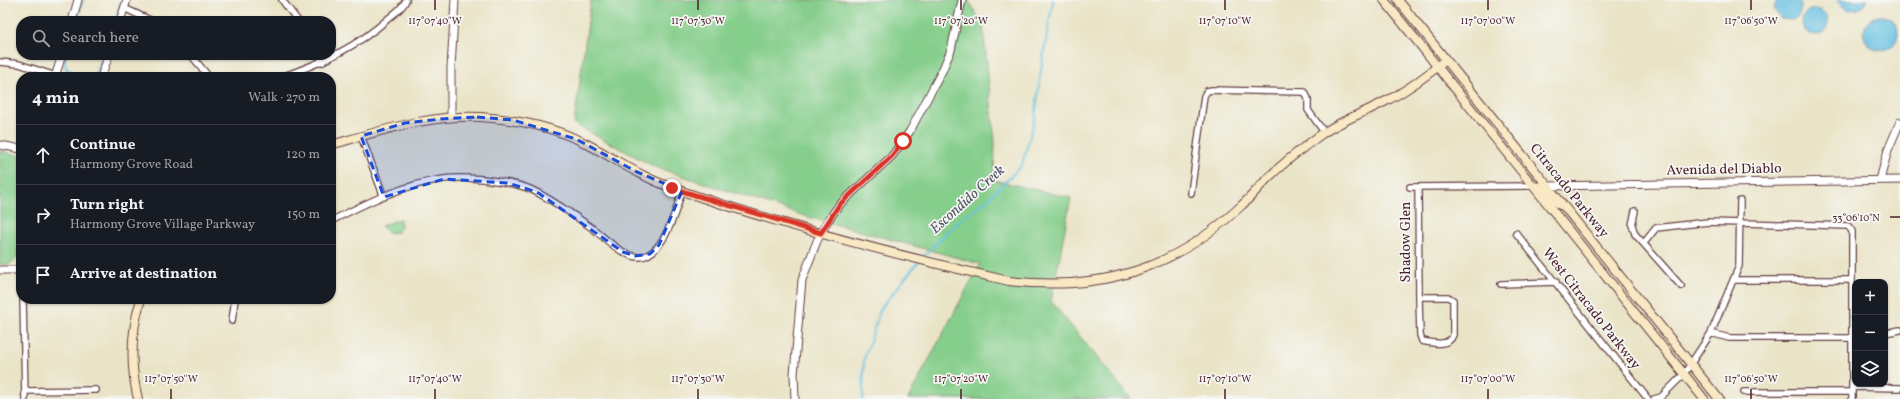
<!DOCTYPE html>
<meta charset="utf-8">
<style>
:root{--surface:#171b24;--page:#242831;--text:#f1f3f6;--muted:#9ea1a6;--line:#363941}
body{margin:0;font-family:Vollkorn,serif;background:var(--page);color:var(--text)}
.controls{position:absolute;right:12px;bottom:12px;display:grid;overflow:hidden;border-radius:8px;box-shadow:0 1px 3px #0004}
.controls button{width:36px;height:36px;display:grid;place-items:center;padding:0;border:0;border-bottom:1px solid var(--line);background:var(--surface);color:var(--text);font:20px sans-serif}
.stop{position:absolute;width:12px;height:12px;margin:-9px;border:3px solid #d93025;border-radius:50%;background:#fff}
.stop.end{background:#d93025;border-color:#fff;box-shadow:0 1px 4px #0008}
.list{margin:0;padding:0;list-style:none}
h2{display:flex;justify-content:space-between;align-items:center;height:52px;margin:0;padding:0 16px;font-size:17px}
h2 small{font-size:13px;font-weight:400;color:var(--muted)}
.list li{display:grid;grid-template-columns:26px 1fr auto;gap:12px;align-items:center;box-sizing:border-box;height:60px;padding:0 16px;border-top:1px solid var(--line)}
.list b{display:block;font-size:15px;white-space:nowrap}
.list p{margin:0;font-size:13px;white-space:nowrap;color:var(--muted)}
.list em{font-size:13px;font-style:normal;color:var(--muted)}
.icon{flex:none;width:22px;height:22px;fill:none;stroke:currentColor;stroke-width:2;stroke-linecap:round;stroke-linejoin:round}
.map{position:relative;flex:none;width:1900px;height:399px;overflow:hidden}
.search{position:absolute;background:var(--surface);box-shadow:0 1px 3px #0004;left:16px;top:16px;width:320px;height:44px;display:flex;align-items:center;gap:10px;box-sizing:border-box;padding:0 14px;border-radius:16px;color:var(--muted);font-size:15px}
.panel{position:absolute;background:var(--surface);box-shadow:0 1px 3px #0004;left:16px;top:72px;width:320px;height:232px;border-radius:16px}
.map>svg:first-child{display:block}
.green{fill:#85ce8b;stroke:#68765b}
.water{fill:#64c0e2;stroke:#577086}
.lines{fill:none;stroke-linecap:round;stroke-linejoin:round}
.stream{stroke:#64c0e2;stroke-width:2}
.minor-casing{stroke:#623d42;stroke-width:8}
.tertiary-casing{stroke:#623d42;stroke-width:9}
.secondary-casing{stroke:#623d42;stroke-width:10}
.minor{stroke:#fff;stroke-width:5.5}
.tertiary{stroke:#fff;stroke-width:7}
.secondary{stroke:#f8e8c3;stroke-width:8}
.route{stroke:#d93025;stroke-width:5}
.marked{fill:#1d4ed8;fill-opacity:0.2;stroke:#1d4ed8;stroke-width:3;stroke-dasharray:8 5;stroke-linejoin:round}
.ticks{fill:none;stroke:#4a1f2b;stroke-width:1.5}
.labels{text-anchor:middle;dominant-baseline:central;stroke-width:3.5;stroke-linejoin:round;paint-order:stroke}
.street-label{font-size:14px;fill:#4a1f2b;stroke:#f6f6f2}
.water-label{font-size:15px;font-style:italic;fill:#53576b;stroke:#f6f6f2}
.ticks-label{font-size:10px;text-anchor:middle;fill:#4a1f2b;stroke:#f6f6f2;stroke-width:3.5;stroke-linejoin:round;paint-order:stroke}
</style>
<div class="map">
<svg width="1900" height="399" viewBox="0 0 1900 399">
<rect width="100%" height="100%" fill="#f6f6f2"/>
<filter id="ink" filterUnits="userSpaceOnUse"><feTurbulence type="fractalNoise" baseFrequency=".025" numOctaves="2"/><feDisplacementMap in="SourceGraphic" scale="8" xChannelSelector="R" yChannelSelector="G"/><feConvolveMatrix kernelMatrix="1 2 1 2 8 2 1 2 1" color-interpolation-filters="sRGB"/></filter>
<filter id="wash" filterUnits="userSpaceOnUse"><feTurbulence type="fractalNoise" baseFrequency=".012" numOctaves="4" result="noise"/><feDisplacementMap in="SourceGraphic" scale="16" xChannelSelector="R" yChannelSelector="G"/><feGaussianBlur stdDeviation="0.9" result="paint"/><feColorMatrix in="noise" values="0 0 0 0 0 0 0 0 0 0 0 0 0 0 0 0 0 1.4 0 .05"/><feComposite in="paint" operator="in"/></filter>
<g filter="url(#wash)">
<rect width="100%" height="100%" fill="#eae4c7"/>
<path class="green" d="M 591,0 L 968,0 L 983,25 L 995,143 L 994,180 L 1071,198 L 1051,301 L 1131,399 L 908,399 L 980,264 L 805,216 L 655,167 L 574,124 Z
M 0,151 L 21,156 L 21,226 L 17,258 L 10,264 L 0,264 Z
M 400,219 L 401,226 L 398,232 L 388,233 L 381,226 Z"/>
<path class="water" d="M 1777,0 L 1799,0 C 1803,8 1801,15 1793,20 L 1781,19 L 1774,9 Z
M 1837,0 L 1868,0 C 1861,13 1844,13 1837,0 Z
M1802 22a13 13 0 1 1 26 0a13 13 0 1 1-26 0Z
M1864 33a17 17 0 1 1 34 0a17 17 0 1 1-34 0Z"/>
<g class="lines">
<path class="stream" d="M 77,21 L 83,0
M 115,21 L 122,0
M 66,55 C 61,71 71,72 84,77
M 95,77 L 104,55
M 922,258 L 952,227 L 988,199 L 1022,165 L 1035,118 L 1041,70 L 1053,0
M 863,399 L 864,359 L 881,308 L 919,261"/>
</g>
</g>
<g filter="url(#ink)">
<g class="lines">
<defs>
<path id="minor" d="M 282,0 L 298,21
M 124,8 L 152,21
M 191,55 L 209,77
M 319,55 L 323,62
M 0,62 L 19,64 L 56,76
M 281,77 C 322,63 357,47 389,18 C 395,13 403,8 406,0
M 361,136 L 384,197
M 1410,187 L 1533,186
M 1418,187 L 1419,297
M 1191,193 L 1204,96 L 1207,91 L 1212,90 L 1305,92 L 1308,99 L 1308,110 L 1324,132
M 1635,211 L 1632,225 L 1635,234 L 1681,286
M 331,221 C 366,203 404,184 444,179 C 457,177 470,178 483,179 C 499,181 516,183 530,189 C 552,199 572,214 592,228 C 604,237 624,258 640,257 C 664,255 676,210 682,191
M 1516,233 L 1648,399
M 1644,243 L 1656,228 L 1708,222 L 1848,226 L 1852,231 L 1852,399
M 1734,280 L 1852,280
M 1501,284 L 1556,282
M 1419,297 L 1448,297 L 1453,300 L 1453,335 C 1449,347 1432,343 1422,341 L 1420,335 Z
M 23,299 L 25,399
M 232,321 L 235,299
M 1711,333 L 1729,338 L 1852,338
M 1885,333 L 1900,330
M 1852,387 L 1900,388
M 25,391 L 96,390
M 1744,392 L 1852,392
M 1654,399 L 1661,397 L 1684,374 L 1711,333 L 1739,266 L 1740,201"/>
<path id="tertiary" d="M 72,21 L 78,0
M 120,21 L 127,0
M 55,77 L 62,55
M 101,77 L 109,55
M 451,118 L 451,68 L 455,0
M 0,145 L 21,149
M 1880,180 L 1888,150 L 1900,122
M 1548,186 L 1900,180
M 0,270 L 21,270
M 795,399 L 794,374 L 802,280 L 817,241 L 827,222 L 839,205 L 892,156 L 910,131 L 942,71 L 951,50 L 962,0"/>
<path id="secondary" d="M 1384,0 L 1704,399
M 1398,0 L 1719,399
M 331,145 C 383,130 436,112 492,118 C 525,121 558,129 587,144 C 616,159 642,178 673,188 C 783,226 896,255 1009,281 C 1101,292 1175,269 1242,205 C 1251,197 1259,187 1267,179 C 1283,163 1301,149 1319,136 C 1339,121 1364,113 1386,101 C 1408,90 1427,75 1446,60
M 1533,186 L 1542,187 L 1551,199 L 1560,205
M 138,399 C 130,366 131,331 141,299"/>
</defs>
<use href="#minor" class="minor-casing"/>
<use href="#tertiary" class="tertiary-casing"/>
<use href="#secondary" class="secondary-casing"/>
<use href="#minor" class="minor"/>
<use href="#tertiary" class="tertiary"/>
<use href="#secondary" class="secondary"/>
</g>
</g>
<g class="lines" filter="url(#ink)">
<path class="route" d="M 672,188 L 821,233 L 839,205 L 892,156 L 903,141"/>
</g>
<path class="marked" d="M 477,117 L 513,120 L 576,139 L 637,172 L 682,191 L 659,245 L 650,254 L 635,256 L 623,252 L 537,192 L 508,183 L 444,179 L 384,197 L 361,136 L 405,123 L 441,119 Z"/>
<path class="ticks" d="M 435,0 L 435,10M 698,0 L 698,10M 961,0 L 961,10M 1225,0 L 1225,10M 1488,0 L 1488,10M 1751,0 L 1751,10M 1890,217 L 1900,217M 171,389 L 171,399M 435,389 L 435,399M 698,389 L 698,399M 961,389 L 961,399M 1225,389 L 1225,399M 1488,389 L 1488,399M 1751,389 L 1751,399"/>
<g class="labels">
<g class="street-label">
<text transform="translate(1724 170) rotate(-1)">Avenida del Diablo</text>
<text transform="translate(1569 191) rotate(51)">Citracado Parkway</text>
<text transform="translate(1406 242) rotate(-90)">Shadow Glen</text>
<text transform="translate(1591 309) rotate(52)">West Citracado Parkway</text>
</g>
<g class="water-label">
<text transform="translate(968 200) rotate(-42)">Escondido Creek</text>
</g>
</g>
<g class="ticks-label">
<text x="435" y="24">117°07'40"W</text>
<text x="698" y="24">117°07'30"W</text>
<text x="961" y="24">117°07'20"W</text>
<text x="1225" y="24">117°07'10"W</text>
<text x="1488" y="24">117°07'00"W</text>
<text x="1751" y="24">117°06'50"W</text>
<text x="1856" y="221">33°06'10"N</text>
<text x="171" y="382">117°07'50"W</text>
<text x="435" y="382">117°07'40"W</text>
<text x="698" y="382">117°07'30"W</text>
<text x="961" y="382">117°07'20"W</text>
<text x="1225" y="382">117°07'10"W</text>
<text x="1488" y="382">117°07'00"W</text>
<text x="1751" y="382">117°06'50"W</text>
</g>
</svg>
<div class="controls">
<button>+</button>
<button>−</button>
<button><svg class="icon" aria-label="layers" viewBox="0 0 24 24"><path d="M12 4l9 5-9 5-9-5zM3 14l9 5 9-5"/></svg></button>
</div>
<div class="stop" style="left:903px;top:141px"></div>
<div class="stop end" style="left:672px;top:188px"></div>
<div class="search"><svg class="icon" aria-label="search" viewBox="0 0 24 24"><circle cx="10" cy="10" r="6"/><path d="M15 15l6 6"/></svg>Search here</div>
<section class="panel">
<h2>4 min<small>Walk · 270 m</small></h2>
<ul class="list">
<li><svg class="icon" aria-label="ahead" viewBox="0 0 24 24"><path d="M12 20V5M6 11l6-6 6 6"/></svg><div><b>Continue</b><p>Harmony Grove Road</p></div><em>120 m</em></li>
<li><svg class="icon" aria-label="right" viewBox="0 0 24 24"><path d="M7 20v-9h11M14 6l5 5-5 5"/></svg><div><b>Turn right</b><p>Harmony Grove Village Parkway</p></div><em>150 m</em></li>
<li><svg class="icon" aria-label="arrive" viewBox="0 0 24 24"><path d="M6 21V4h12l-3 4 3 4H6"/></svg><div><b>Arrive at destination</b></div></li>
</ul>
</section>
</div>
